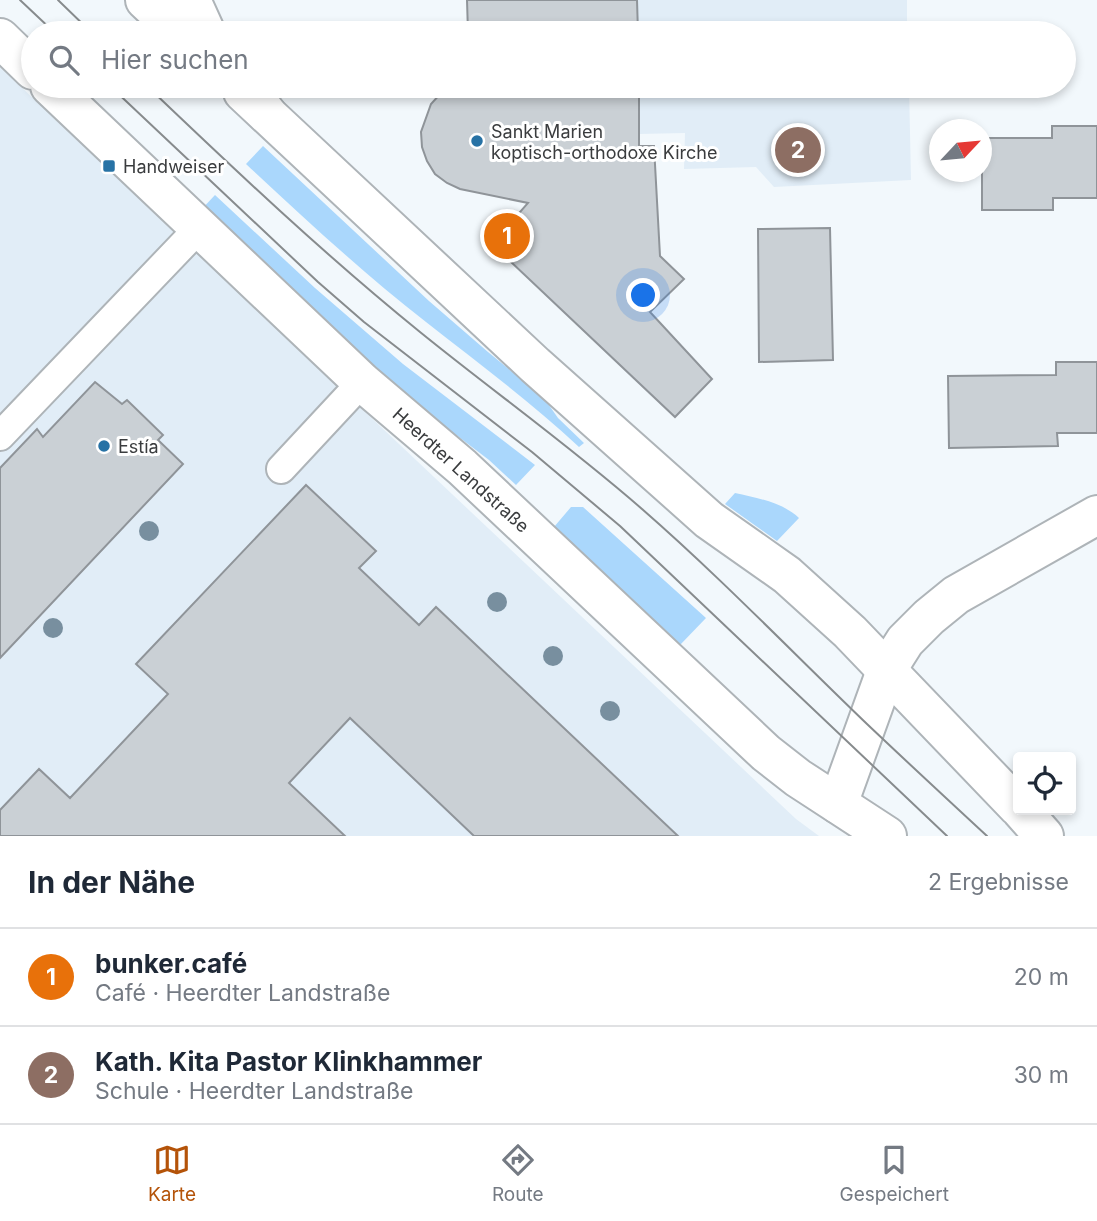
<!DOCTYPE html>
<html lang="de">
<meta charset="utf-8">
<style>
:root{--surface:#fff;--page:#f2f2f3;--text:#1f2937;--muted:#747a83;--line:#e0e1e3;--accent:#b45309}
body{margin:0;font-family:Inter,sans-serif;background:var(--page);color:var(--text)}
.controls{position:absolute;right:21px;bottom:21px;display:grid;overflow:hidden;border-radius:7px;box-shadow:0 4px 10px #0003}
.controls button{width:63px;height:63px;display:grid;place-items:center;padding:0;border:0;border-bottom:2px solid var(--line);background:var(--surface);color:var(--text);font:35px sans-serif}
.compass{position:absolute;left:929px;top:119px;width:63px;height:63px;border-radius:50%;background:var(--surface);box-shadow:0 4px 10px #0003;rotate:64deg}
.you{position:absolute;left:644px;top:296px;width:24px;height:24px;margin:-18px;border:5px solid #fff;border-radius:50%;background:#1a73e8;box-shadow:0 0 0 10px #1a73e833}
.badge{display:grid;place-items:center;width:46px;height:46px;border-radius:50%;background:var(--accent);color:#fff;font-size:23px;font-weight:700}
.pin{position:absolute;translate:-50% -50%;border:4px solid #fff;box-shadow:0 2px 7px #0006}
.list{margin:0;padding:0;list-style:none}
h2{display:flex;justify-content:space-between;align-items:center;height:91px;margin:0;padding:0 28px;font-size:30px}
h2 small{font-size:23px;font-weight:400;color:var(--muted)}
.list li{display:grid;grid-template-columns:46px 1fr auto;gap:21px;align-items:center;box-sizing:border-box;height:98px;padding:0 28px;border-top:2px solid var(--line)}
.list b{display:block;font-size:26px;white-space:nowrap}
.list p{margin:0;font-size:23px;white-space:nowrap;color:var(--muted)}
.list em{font-size:23px;font-style:normal;color:var(--muted)}
.icon{flex:none;width:38px;height:38px;fill:none;stroke:currentColor;stroke-width:2;stroke-linecap:round;stroke-linejoin:round}
.map{position:relative;flex:none;width:1097px;height:836px;overflow:hidden}
.search{position:absolute;background:var(--surface);box-shadow:0 4px 10px #0003;left:21px;right:21px;top:21px;height:77px;display:flex;align-items:center;gap:18px;box-sizing:border-box;padding:0 24px;border-radius:38px;color:var(--muted);font-size:26px}
.sheet{height:287px;background:var(--surface)}
nav{display:flex;justify-content:space-around;align-items:center;box-sizing:border-box;height:98px;border-top:2px solid var(--line);background:var(--surface);font-size:19px;color:var(--muted)}
nav a{display:grid;justify-items:center;gap:4px}
nav .on{color:var(--accent)}
.map>svg:first-child{display:block}
.built{fill:#e1edf7}
.green{fill:#aad7fc}
.building{fill:#cad0d5;stroke:#8f9499;stroke-width:2}
.lines{fill:none;stroke-linecap:round;stroke-linejoin:round}
.service-casing{stroke:#aeb4b8;stroke-width:32}
.minor-casing{stroke:#aeb4b8;stroke-width:42}
.secondary-casing{stroke:#aeb4b8;stroke-width:42}
.primary-casing{stroke:#aeb4b8;stroke-width:42}
.service{stroke:#fff;stroke-width:28}
.minor{stroke:#fff;stroke-width:38}
.secondary{stroke:#fff;stroke-width:38}
.primary{stroke:#fff;stroke-width:38}
.tram{stroke:#878b8d;stroke-width:2}
.tree{fill:#788f9f}
.poi-dot{fill:#2772a5;stroke:#fff;stroke-width:2.5}
.labels{text-anchor:middle;dominant-baseline:central;stroke-width:6;stroke-linejoin:round;paint-order:stroke}
.poi-label{font-size:18px;fill:#3a3c3e;stroke:#fff;text-anchor:start}
.street-label{font-size:18px;fill:#3a3c3e;stroke:#fff}
</style>
<div class="map">
<svg width="1097" height="836" viewBox="0 0 1097 836">
<rect width="100%" height="100%" fill="#f2f8fc"/>
<path class="built" d="M 637,0 L 907,0 L 907,33 L 638,33 Z
M 0,67 L 796,819 L 819,836 L 0,836 Z
M 639,86 L 909,86 L 911,180 L 774,187 L 756,167 L 684,169 L 685,133 L 639,134 Z"/>
<path class="green" d="M 263,146 L 429,301 L 488,352 L 544,398 L 558,418 L 584,443 L 579,447 C 531,402 478,363 426,322 C 363,273 304,218 246,164 Z
M 215,195 L 315,288 L 403,364 L 535,465 L 516,485 L 489,460 L 384,380 L 200,211 Z
M 735,493 C 757,498 782,502 799,518 L 777,541 L 725,504 Z
M 571,507 L 583,507 L 706,618 L 680,645 L 554,527 Z"/>
<path class="building" d="M 467,0 L 637,0 L 638,33 L 468,33 Z
M 453,86 L 639,86 L 639,146 L 654,146 L 660,256 L 684,279 L 650,312 L 712,379 L 675,417 L 492,244 L 528,203 L 460,189 L 447,183 L 435,174 L 427,161 L 422,147 L 421,132 L 431,104 L 441,93 Z
M 1052,126 L 1097,126 L 1097,198 L 1053,198 L 1053,210 L 982,210 L 982,138 L 1052,138 Z
M 830,228 L 833,360 L 759,362 L 758,229 Z
M 1056,362 L 1097,362 L 1097,433 L 1057,433 L 1058,446 L 949,448 L 948,376 L 1056,375 Z
M 95,382 L 122,404 L 127,400 L 163,435 L 158,440 L 183,464 L 0,658 L 0,468 L 37,429 L 43,437 Z
M 306,485 L 376,551 L 359,568 L 419,625 L 436,607 L 678,836 L 474,836 L 350,718 L 289,783 L 345,836 L 0,836 L 0,810 L 39,769 L 70,798 L 168,694 L 136,664 Z"/>
<g class="lines">
<defs>
<path id="service" d="M 0,436 L 199,228
M 281,469 L 362,382"/>
<path id="minor" d="M 838,804 L 886,671 L 905,641 L 929,617 L 956,595 L 1097,515"/>
<path id="secondary" d="M 145,0 L 180,33
M 0,38 L 33,70
M 50,86 L 362,382 L 462,467 L 766,753 L 798,778 L 887,836
M 243,92 L 535,365 L 709,520 L 787,575 L 850,632 L 1018,807
M 1021,810 L 1044,836"/>
<path id="primary" d="M 191,0 L 206,33
M 246,86 L 267,114"/>
</defs>
<use href="#service" class="service-casing"/>
<use href="#minor" class="minor-casing"/>
<use href="#secondary" class="secondary-casing"/>
<use href="#primary" class="primary-casing"/>
<use href="#service" class="service"/>
<use href="#minor" class="minor"/>
<use href="#secondary" class="secondary"/>
<use href="#primary" class="primary"/>
<path class="tram" d="M 20,0 L 55,33
M 58,0 L 92,33
M 110,86 L 318,282 L 364,322 L 532,452 L 620,526 L 947,836
M 147,86 C 236,171 325,255 420,332 C 494,392 570,446 642,509 C 720,577 792,652 867,724 C 906,761 947,799 987,836"/>
</g>
<g class="tree">
<circle cx="149" cy="531" r="10"/>
<circle cx="497" cy="602" r="10"/>
<circle cx="53" cy="628" r="10"/>
<circle cx="553" cy="656" r="10"/>
<circle cx="610" cy="711" r="10"/>
</g>
<g class="poi-dot">
<circle cx="477" cy="141" r="7"/>
<rect x="102" y="159" width="14" height="14" rx="3.5"/>
<circle cx="104" cy="446" r="7"/>
</g>
<g class="labels">
<g class="poi-label">
<text x="491" y="131">Sankt Marien<tspan x="491" dy="21">koptisch-orthodoxe Kirche</tspan></text>
<text x="123" y="166">Handweiser</text>
<text x="118" y="446">Estía</text>
</g>
<g class="street-label">
<text transform="translate(461 470) rotate(42)">Heerdter Landstraße</text>
</g>
</g>
</svg>
<div class="controls">
<button><svg class="icon" aria-label="locate" viewBox="0 0 24 24"><circle cx="12" cy="12" r="6"/><path d="M12 2v4M12 18v4M2 12h4M18 12h4"/></svg></button>
</div>
<svg class="compass" viewBox="-18 -18 36 36"><path d="M0-13l5 13h-10z" fill="#e53935"/><path d="M0 13l5-13h-10z" fill="#747a83"/></svg>
<div class="you"></div>
<div class="pin badge" style="left:507px;top:236px;background:#e8710a">1</div>
<div class="pin badge" style="left:798px;top:150px;background:#8d6e63">2</div>
<div class="search"><svg class="icon" aria-label="search" viewBox="0 0 24 24"><circle cx="10" cy="10" r="6"/><path d="M15 15l6 6"/></svg>Hier suchen</div>
</div>
<section class="sheet">
<h2>In der Nähe<small>2 Ergebnisse</small></h2>
<ul class="list">
<li><span class="badge" style="background:#e8710a">1</span><div><b>bunker.café</b><p>Café · Heerdter Landstraße</p></div><em>20 m</em></li>
<li><span class="badge" style="background:#8d6e63">2</span><div><b>Kath. Kita Pastor Klinkhammer</b><p>Schule · Heerdter Landstraße</p></div><em>30 m</em></li>
</ul>
</section>
<nav>
<a class="on"><svg class="icon" aria-label="map" viewBox="0 0 24 24"><path d="M3 6l6-2 6 2 6-2v14l-6 2-6-2-6 2zM9 4v14M15 6v14"/></svg>Karte</a>
<a><svg class="icon" aria-label="directions" viewBox="0 0 24 24"><path d="M12 3l9 9-9 9-9-9zM9 14v-3h6M13 9l2 2-2 2"/></svg>Route</a>
<a><svg class="icon" aria-label="saved" viewBox="0 0 24 24"><path d="M7 4h10v16l-5-4-5 4z"/></svg>Gespeichert</a>
</nav>
